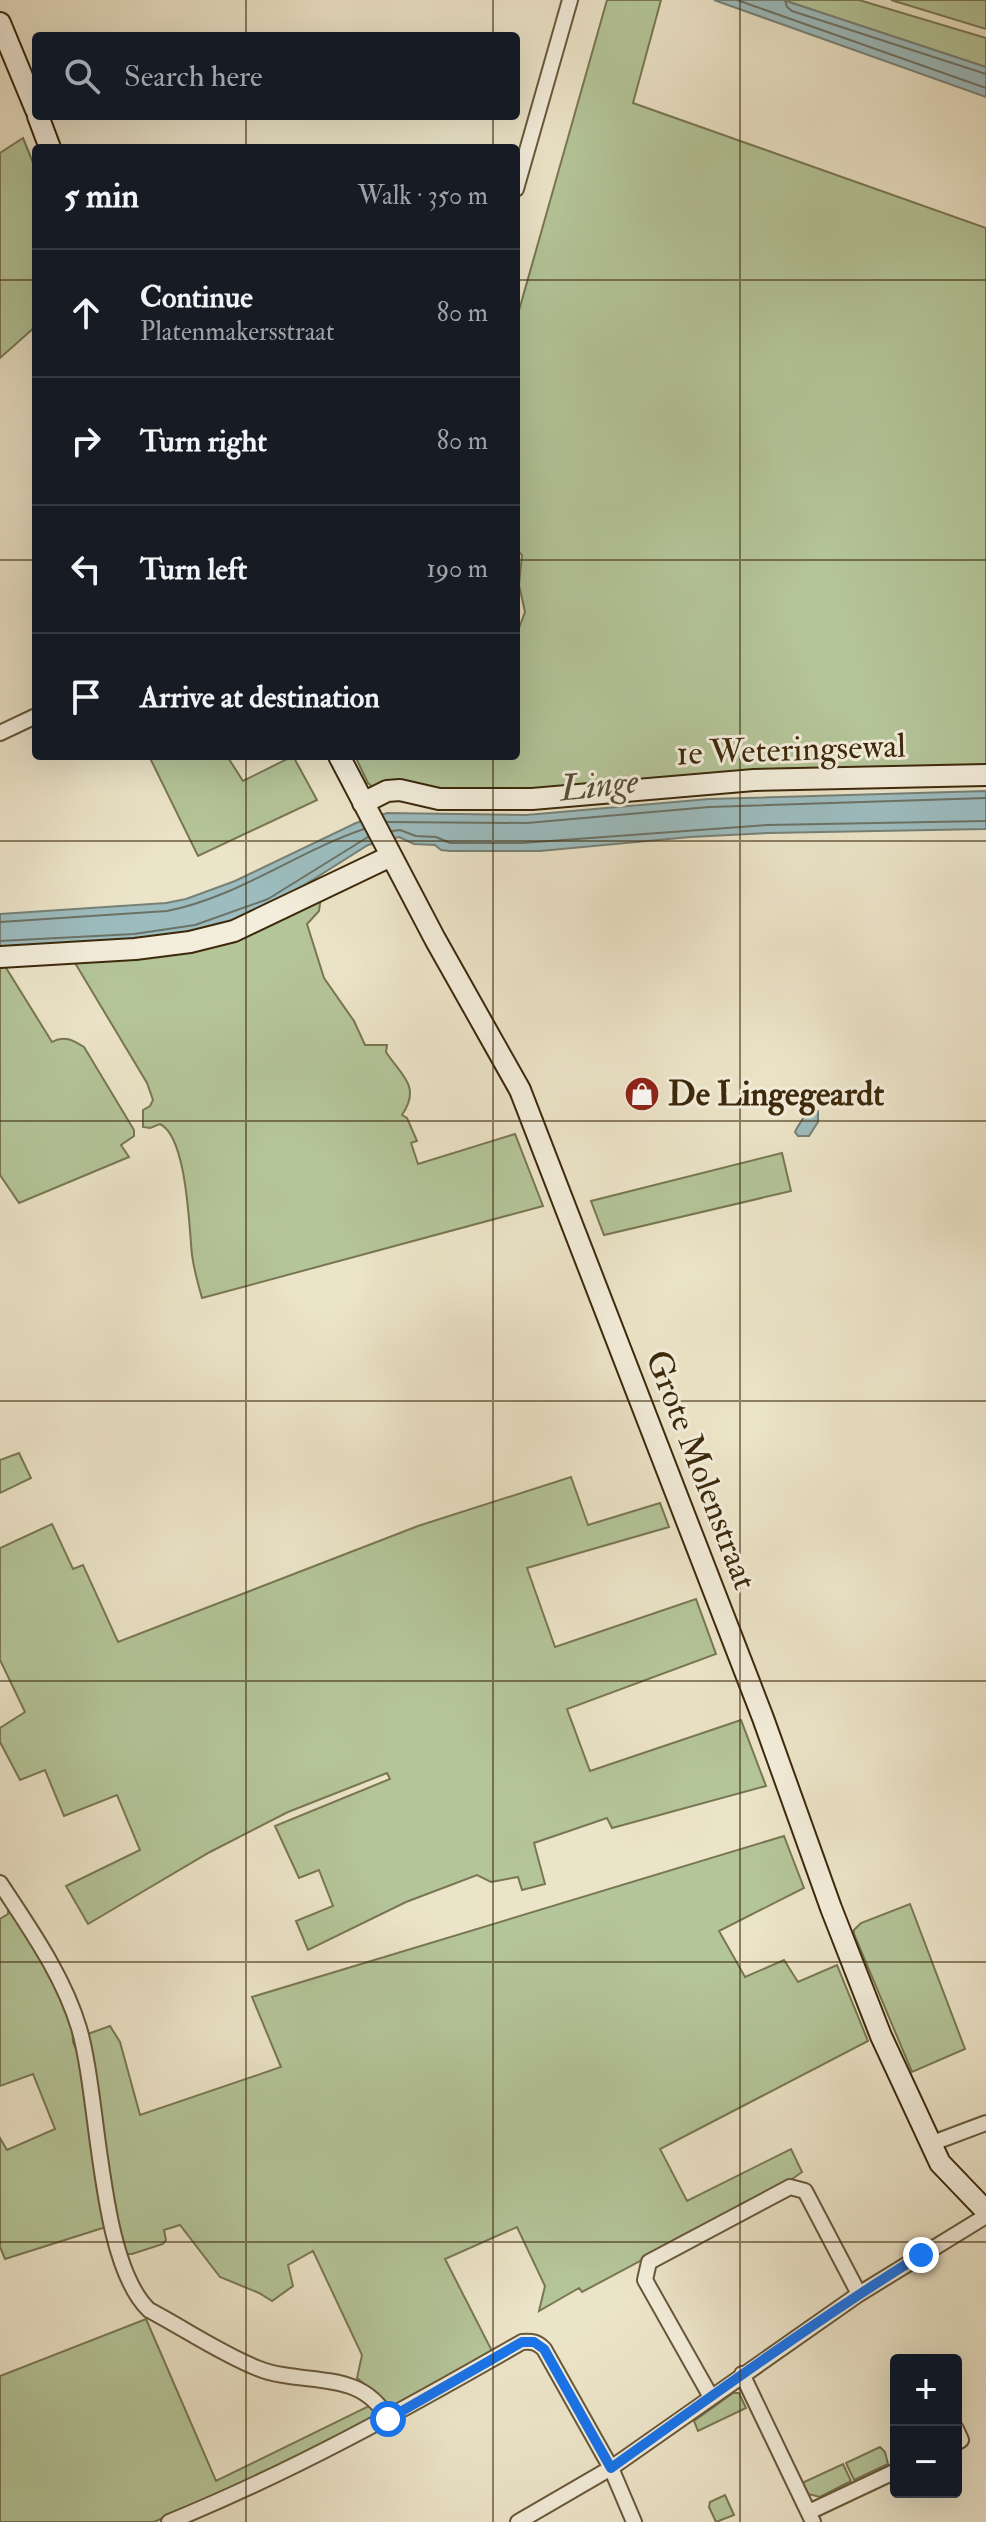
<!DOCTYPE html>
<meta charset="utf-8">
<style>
:root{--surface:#171b24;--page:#20242c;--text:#f1f3f6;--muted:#9ea1a6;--line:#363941}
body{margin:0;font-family:"IM FELL Double Pica",serif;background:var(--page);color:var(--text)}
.controls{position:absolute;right:24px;bottom:24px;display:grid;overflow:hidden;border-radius:8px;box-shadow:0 8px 32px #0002}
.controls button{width:72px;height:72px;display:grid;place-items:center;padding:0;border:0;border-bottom:2px solid var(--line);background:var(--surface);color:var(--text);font:40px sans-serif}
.stop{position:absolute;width:24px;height:24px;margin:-18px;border:6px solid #1a73e8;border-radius:50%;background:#fff}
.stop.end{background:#1a73e8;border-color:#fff;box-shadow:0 2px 8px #0008}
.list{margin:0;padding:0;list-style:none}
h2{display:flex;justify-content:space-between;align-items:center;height:104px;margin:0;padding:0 32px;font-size:34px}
h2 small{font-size:26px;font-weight:400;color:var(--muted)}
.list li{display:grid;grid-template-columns:52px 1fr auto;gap:24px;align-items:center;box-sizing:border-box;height:128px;padding:0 32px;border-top:2px solid var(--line)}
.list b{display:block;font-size:30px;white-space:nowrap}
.list p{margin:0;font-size:26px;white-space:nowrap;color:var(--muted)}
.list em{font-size:26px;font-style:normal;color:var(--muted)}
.icon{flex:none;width:44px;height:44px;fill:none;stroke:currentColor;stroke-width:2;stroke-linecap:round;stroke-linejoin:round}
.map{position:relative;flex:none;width:986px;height:2522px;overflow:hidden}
.search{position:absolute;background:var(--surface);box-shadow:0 8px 32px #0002;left:32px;top:32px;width:488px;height:88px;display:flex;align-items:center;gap:20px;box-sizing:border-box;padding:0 28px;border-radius:8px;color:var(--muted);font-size:30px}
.panel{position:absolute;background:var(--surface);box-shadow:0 8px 32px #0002;left:32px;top:144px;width:488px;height:616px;border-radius:8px}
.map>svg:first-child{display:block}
.green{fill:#b4c599;stroke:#787752;stroke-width:2}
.water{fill:#9cbcbf;stroke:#768177;stroke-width:2}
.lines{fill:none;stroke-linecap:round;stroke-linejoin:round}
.shore{stroke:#6c7265;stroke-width:2}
.street-casing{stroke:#68583a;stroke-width:18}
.secondary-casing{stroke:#3c290b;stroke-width:24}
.street{stroke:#f3eddb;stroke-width:14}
.secondary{stroke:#f3eddb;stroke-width:20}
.route{stroke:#1a73e8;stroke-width:10}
.grid{fill:none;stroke:#3c290b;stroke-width:2;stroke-opacity:0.55}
.labels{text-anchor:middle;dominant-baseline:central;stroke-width:6;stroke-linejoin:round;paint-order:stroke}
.street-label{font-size:34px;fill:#3c290b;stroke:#f3eddb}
.poi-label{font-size:34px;font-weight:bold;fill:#3c290b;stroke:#f3eddb;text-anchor:start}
.water-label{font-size:36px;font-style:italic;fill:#544e38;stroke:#f3eddb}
</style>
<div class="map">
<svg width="986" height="2522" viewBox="0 0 986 2522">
<rect width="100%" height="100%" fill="#ece4c8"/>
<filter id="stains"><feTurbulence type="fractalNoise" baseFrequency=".0025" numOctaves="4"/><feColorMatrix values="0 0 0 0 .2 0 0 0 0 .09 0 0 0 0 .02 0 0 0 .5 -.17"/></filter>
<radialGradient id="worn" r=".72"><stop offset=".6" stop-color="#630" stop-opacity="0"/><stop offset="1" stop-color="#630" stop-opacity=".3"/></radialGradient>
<path class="green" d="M 607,0 L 661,0 L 633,103 L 986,228 L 986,770 L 552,792 L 392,786 L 374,788 L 368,783 L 355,756 L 516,756 L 516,636 L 525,612 L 519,585 L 522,555 L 516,549 L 516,321 Z
M 783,0 L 859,0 L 986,38 L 986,67 Z
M 891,0 L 986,0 L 986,29 Z
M 23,138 L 36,170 L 36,326 L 0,358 L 0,153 Z
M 149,756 L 227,756 L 243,781 L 293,756 L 317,800 L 198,856 Z
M 321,896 L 319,911 L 307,924 L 324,978 L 354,1021 L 365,1045 L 387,1045 L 386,1052 C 400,1074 422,1086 402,1115 L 407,1118 L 417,1141 L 411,1143 L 418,1164 L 515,1134 L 543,1206 L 202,1298 C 198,1284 194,1270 192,1255 C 189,1227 187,1137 160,1124 L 150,1128 L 143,1127 L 143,1110 L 150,1106 L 153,1100 L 147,1083 L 72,958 Z
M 0,963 L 3,963 L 52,1042 C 64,1035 73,1040 84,1047 L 134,1130 L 134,1136 L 121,1145 L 129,1157 L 19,1203 L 0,1175 Z
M 782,1153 L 791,1191 L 604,1235 L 591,1201 Z
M 19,1453 L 31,1478 L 0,1493 L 0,1460 Z
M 571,1477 L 588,1525 L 660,1503 L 669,1527 L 527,1568 L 555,1647 L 696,1599 L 716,1654 L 567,1709 L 590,1771 L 741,1720 L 766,1786 L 612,1828 L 607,1818 L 534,1843 L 545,1884 L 522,1890 L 518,1877 L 491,1882 L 477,1875 L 406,1902 L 308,1950 L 296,1921 L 333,1906 L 319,1870 L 299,1878 L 275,1826 L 390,1779 L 387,1773 L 288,1812 L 210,1852 L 88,1924 L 66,1886 L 140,1850 L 117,1795 L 64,1816 L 45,1770 L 20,1780 L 0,1742 L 0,1728 L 25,1712 L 0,1660 L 0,1548 L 52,1524 L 73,1569 L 83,1565 L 118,1642 L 418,1526 Z
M 784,1836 L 804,1888 L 719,1931 L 745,1977 L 784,1960 L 798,1982 L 837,1965 L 868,2041 L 660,2149 L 687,2201 L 791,2149 L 802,2172 L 788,2182 L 582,2292 L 579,2288 L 539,2311 L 545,2286 L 517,2227 L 445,2259 L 493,2353 L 393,2407 L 357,2378 L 362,2355 L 313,2251 L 288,2265 L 293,2286 L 272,2301 L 259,2293 L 220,2277 L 180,2225 L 164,2230 L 166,2240 L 163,2244 L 132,2254 L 124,2254 L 112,2206 L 85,2035 L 110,2026 L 120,2042 L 140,2115 L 281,2067 L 252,1997 Z
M 910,1904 L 965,2049 L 912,2072 L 854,1934 L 854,1930 L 861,1923 Z
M 8,1910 L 23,1927 L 49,1970 L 72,2022 L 73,2042 L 85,2070 L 109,2226 L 5,2259 L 0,2247 L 0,2138 L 7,2150 L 55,2129 L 33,2074 L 0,2086 L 0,1919 L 8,1914 Z
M 146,2319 L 216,2481 L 375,2403 L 378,2409 L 376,2417 L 298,2457 L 154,2522 L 0,2522 L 0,2376 Z
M 733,2393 L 739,2393 L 746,2408 L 698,2431 L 694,2421 Z
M 880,2447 L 885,2452 L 888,2464 L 854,2480 L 846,2463 Z
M 843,2464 L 851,2481 L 820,2497 L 808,2494 L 802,2483 Z
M 725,2495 L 734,2515 L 716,2522 L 709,2507 L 710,2502 Z"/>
<path class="water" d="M 714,0 L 783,0 L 986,67 L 986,97 Z
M 986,791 L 986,829 L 768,833 L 690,837 L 540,851 L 450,851 L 441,850 L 435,845 L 414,844 L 399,837 L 368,845 L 271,906 L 232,922 L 165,939 L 0,949 L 0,914 L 166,903 L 186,899 L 235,881 L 356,823 L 387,813 L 526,815 L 709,799 Z
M 810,1108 L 818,1111 L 818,1122 L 809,1136 L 798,1136 L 795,1132 C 798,1124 804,1121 805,1111 Z"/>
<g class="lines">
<path class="shore" d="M 737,0 L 986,88
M 785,0 L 787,7 L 792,11 L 986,74
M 387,822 L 527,823 L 709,807 L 986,798
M 392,831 L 400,830 L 416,836 L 436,837 L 450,843 L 522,843 L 767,825 L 986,821
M 0,922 L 167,911 C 238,897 296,852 364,829
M 0,941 L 134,934 L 195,925 L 268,899 L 368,837"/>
<defs>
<path id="street" d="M 516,189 L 570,0
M 0,733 L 36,716
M 0,1883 C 30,1929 63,1975 79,2028 C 100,2100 98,2261 149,2310 C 185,2329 220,2353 257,2368 C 304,2387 360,2367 388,2419
M 930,2144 L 986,2123
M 742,2374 L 813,2522
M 711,2397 L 645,2280 L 649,2262 L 790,2187 L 805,2191 L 859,2294
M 956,2429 L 961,2440 L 956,2443
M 809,2512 L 896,2471
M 169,2522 C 292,2472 407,2408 522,2342 C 532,2341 537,2342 544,2349 L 611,2468 L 634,2522
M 518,2522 L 611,2468 L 859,2294 L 986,2216"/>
<path id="secondary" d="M 0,23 L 36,110
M 38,116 L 50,148
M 339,756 L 435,939 L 520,1090 L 763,1718 L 831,1908 L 881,2036 L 940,2163 L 986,2211
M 363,803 L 387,791 L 400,790 L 439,799 L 532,799 L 754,780 L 986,775
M 0,957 L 135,949 L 190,942 L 234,931 L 391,856"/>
</defs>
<use href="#street" class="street-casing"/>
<use href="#secondary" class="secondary-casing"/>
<use href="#street" class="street"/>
<use href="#secondary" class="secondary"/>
</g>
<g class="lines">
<path class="route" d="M 388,2419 L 522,2342 L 534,2342 L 544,2349 L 611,2468 C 713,2395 815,2321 921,2255"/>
</g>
<path class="grid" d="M 246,0 L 246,36M 493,0 L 493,36M 740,0 L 740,2522M 246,116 L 246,148M 493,116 L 493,148M 0,280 L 36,280M 516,280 L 986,280M 0,560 L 36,560M 516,560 L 986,560M 246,756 L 246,2522M 493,756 L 493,2522M 0,841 L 986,841M 0,1121 L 986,1121M 0,1401 L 986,1401M 0,1681 L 986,1681M 0,1962 L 986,1962M 0,2242 L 986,2242"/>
<defs>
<symbol id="shop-disc" viewBox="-11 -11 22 22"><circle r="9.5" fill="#8f2418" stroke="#f3eddb"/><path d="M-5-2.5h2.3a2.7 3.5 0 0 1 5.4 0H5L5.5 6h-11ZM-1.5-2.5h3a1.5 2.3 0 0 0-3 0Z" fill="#fff"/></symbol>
</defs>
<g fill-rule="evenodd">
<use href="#shop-disc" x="622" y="1074" width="40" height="40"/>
</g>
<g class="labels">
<g class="street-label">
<text transform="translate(791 750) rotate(-2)">1e Weteringsewal</text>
<text transform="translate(701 1470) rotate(69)">Grote Molenstraat</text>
</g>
<g class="poi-label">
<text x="668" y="1094">De Lingegeardt</text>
</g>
<g class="water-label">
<text transform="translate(599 785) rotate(-6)">Linge</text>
</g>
</g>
<rect width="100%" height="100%" filter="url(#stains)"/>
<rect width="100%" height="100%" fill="url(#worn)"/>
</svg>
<div class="controls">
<button>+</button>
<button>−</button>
</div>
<div class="stop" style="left:388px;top:2419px"></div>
<div class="stop end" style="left:921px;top:2255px"></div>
<div class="search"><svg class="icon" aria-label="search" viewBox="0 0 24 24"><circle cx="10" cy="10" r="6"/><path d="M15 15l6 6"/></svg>Search here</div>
<section class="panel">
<h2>5 min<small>Walk · 350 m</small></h2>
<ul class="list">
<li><svg class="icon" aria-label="ahead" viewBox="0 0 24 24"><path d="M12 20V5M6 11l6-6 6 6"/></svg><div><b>Continue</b><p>Platenmakersstraat</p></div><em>80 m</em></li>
<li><svg class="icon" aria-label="right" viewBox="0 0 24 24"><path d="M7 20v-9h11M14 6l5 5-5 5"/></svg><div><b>Turn right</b></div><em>80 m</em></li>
<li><svg class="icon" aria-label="left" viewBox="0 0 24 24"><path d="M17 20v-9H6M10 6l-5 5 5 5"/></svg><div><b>Turn left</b></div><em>190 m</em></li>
<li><svg class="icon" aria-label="arrive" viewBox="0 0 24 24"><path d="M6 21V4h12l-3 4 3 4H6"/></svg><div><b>Arrive at destination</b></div></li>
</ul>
</section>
</div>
